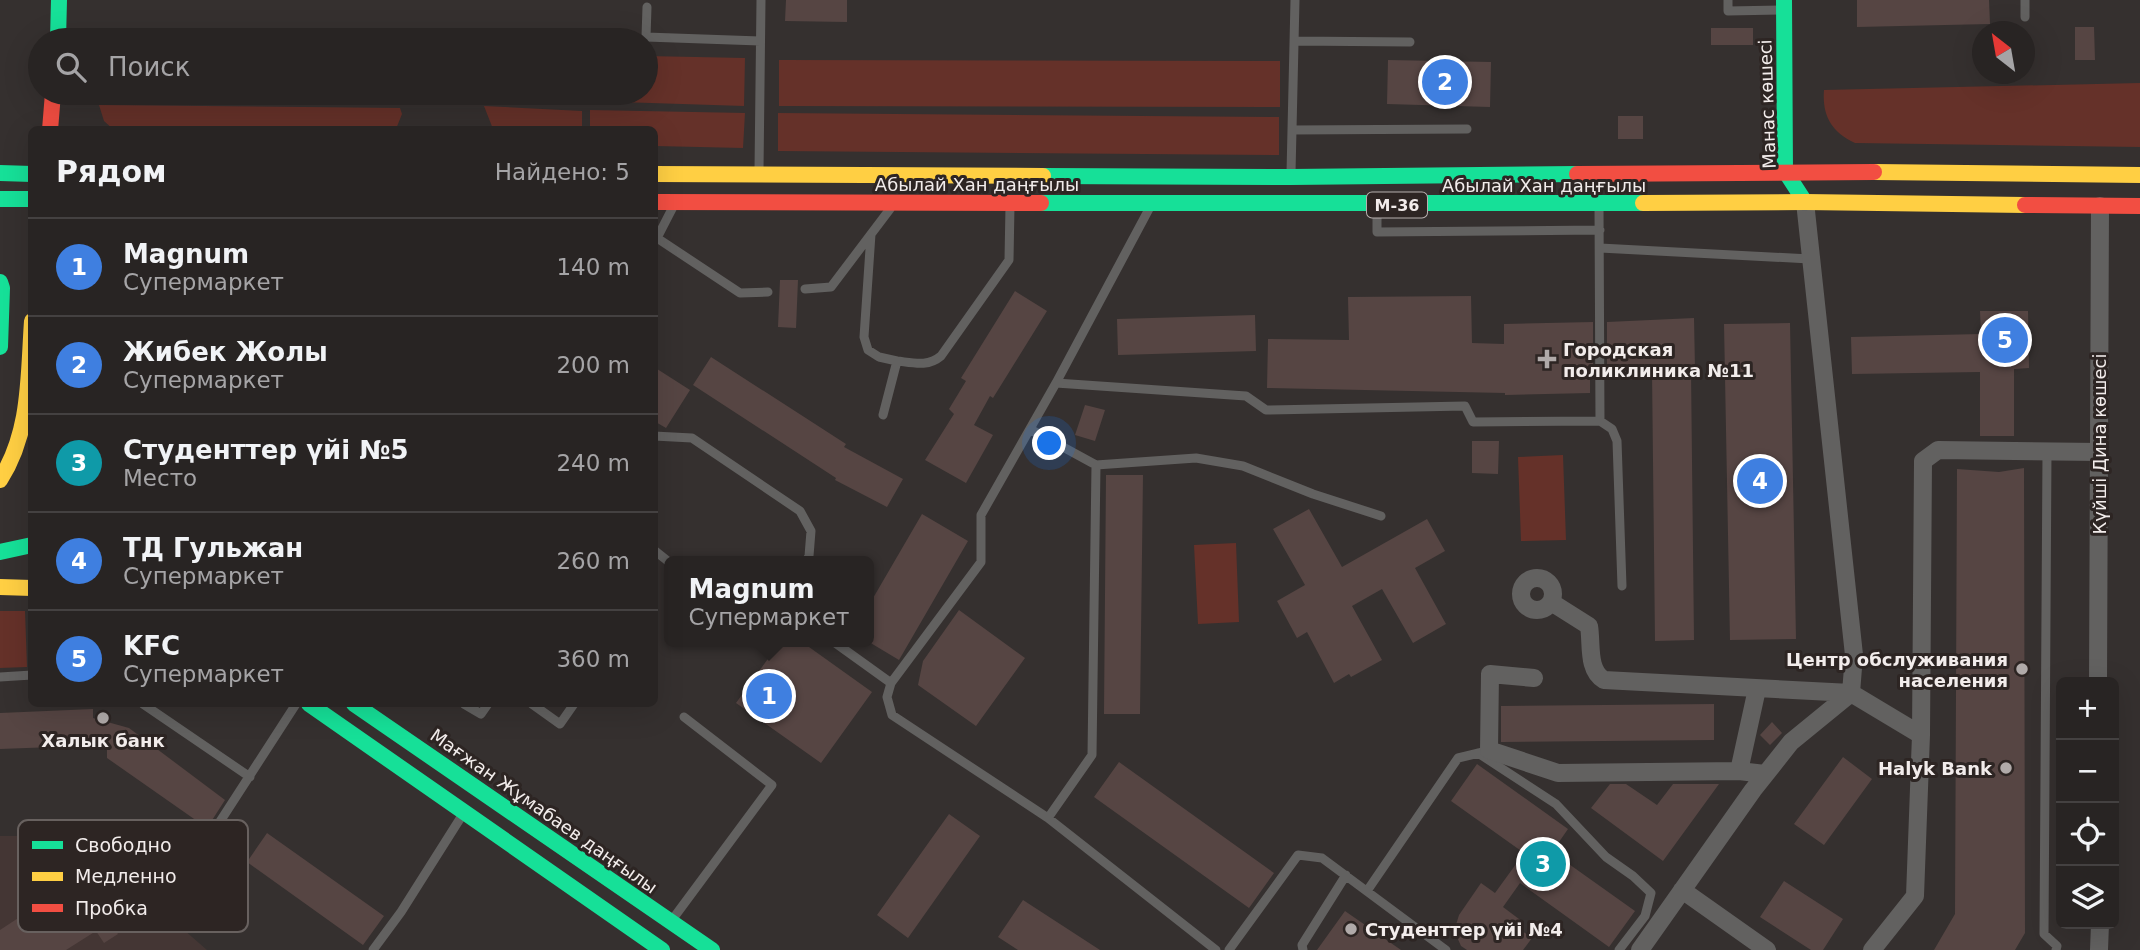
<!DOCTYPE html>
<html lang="ru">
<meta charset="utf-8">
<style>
:root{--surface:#282423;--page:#343030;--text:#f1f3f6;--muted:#a5a4a6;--line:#444141;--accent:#ea580c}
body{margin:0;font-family:"DejaVu Sans",sans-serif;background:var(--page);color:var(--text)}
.controls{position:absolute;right:21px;bottom:21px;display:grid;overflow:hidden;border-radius:10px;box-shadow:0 7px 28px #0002}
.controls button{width:63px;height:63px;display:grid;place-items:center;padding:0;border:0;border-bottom:2px solid var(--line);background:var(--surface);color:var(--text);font:35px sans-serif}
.compass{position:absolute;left:1972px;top:21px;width:63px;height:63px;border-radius:50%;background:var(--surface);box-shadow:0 7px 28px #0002;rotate:329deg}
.you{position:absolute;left:1050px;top:444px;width:24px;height:24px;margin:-18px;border:5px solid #fff;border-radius:50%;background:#1a73e8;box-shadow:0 0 0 10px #1a73e833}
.badge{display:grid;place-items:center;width:46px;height:46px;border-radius:50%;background:var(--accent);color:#fff;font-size:23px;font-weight:700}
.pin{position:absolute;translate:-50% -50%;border:4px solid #fff;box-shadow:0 2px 7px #0006}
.popup{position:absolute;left:664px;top:556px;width:210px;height:91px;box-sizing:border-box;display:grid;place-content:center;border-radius:10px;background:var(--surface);filter:drop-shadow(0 2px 5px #0005);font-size:23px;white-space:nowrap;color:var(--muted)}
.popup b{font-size:26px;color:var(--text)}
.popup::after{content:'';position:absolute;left:50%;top:100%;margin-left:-14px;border:14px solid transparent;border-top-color:var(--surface)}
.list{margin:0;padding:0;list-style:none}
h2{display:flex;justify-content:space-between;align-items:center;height:91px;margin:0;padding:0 28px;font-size:30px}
h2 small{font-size:23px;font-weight:400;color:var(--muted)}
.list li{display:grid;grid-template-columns:46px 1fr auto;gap:21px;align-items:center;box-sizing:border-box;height:98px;padding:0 28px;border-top:2px solid var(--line)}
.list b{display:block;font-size:26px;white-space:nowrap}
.list p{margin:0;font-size:23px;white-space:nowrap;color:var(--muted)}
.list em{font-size:23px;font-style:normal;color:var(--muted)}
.icon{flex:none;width:38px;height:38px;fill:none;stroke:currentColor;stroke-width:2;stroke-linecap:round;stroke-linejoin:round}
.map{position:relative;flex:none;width:2140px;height:950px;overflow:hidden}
.search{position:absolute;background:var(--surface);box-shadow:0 7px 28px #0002;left:28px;top:28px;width:630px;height:77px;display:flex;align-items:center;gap:18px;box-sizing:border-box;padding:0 24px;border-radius:38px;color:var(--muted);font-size:26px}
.panel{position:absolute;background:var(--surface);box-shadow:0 7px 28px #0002;left:28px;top:126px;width:630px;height:581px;border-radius:10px}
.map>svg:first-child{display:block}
.built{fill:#443634}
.green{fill:#653129}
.building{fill:#564543}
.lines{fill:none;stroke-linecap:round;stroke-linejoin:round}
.lane{stroke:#626160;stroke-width:9}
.street{stroke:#626160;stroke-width:18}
.fast{stroke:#16e098;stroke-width:16}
.slow{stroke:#ffcf43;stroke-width:16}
.jam{stroke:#f24e42;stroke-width:16}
.poi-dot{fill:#b0aaa9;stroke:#2d2523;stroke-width:2.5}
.labels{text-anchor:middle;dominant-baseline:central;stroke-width:6;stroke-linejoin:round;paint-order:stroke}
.shield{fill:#2d2523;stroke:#b7b0af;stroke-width:2}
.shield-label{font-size:16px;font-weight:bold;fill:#f2eceb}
.street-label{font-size:18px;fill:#f2eceb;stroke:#2d2523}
.poi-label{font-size:18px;font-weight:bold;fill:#f2eceb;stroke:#2d2523;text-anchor:start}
.key{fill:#2d2523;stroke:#68615f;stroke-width:2}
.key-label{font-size:19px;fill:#f2eceb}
</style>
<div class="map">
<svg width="2140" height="950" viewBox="0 0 2140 950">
<rect width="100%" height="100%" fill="#35302f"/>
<path class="built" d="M 0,836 L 105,836 L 168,916 L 207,950 L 0,950 Z"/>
<path class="green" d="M 646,56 L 745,58 L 744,106 L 589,101 L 589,93 L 646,93 Z
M 779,60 L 1280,61 L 1280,107 L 779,106 Z
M 2140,83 L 2140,147 L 1855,143 C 1831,132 1822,115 1824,90 Z
M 103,93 L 277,93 L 272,98 L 103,95 Z
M 321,93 L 423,93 L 423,99 L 321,98 Z
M 436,93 L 579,93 L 579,103 L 436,100 Z
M 99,105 L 400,108 L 402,114 L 396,129 L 114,130 L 104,121 Z
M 484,106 L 582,111 L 582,129 L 493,129 Z
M 590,110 L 745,113 L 743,148 L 655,146 L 654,130 L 590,129 Z
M 778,113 L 1279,117 L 1279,155 L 778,151 Z
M 1563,455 L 1566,540 L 1521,541 L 1518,457 Z
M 1236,543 L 1239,622 L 1198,624 L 1194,545 Z
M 0,611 L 25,611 L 27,667 L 0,668 Z"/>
<path class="building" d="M 786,0 L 847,0 L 847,22 L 785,21 Z
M 1857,0 L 1989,0 L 1990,24 L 1857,27 Z
M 2075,27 L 2094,27 L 2095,60 L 2075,60 Z
M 1711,28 L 1753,28 L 1753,45 L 1711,45 Z
M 1388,60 L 1491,62 L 1490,107 L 1387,104 Z
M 1618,116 L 1643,116 L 1643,139 L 1618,139 Z
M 780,280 L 798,280 L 796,328 L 778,327 Z
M 1015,291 L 1047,311 L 993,398 L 990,396 L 974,425 L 993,435 L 966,483 L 925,460 L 954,414 L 949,409 L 966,381 L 961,378 Z
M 1471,296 L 1472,343 L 1504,344 L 1504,324 L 1593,322 L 1593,373 L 1590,373 L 1590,393 L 1505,395 L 1505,393 L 1267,388 L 1268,339 L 1349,340 L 1348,297 Z
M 1980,311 L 2028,311 L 2029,368 L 2014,369 L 2014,436 L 1980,436 L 1980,372 L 1852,374 L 1851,337 L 1981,334 Z
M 1255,315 L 1256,351 L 1118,355 L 1117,319 Z
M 1694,318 L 1695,369 L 1691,370 L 1694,640 L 1655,641 L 1652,371 L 1607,372 L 1607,322 Z
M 1790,323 L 1796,639 L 1730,640 L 1724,324 Z
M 711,357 L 846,444 L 844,447 L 903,479 L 887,507 L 835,480 L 836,478 L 693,385 Z
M 654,367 L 690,390 L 666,428 L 654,421 Z
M 1085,405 L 1105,410 L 1095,441 L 1075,435 Z
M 1472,441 L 1499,441 L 1498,474 L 1472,473 Z
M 2024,468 L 2025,933 L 2015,950 L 1934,950 L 1955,914 L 1957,469 L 1999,472 Z
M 1106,475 L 1143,475 L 1140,714 L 1104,714 Z
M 1309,509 L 1342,567 L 1427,519 L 1445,551 L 1415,568 L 1446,624 L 1413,643 L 1382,589 L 1352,606 L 1382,660 L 1351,677 L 1349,674 L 1334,683 L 1307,632 L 1297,638 L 1277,601 L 1305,585 L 1273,529 Z
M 922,514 L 968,541 L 899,660 L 869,642 L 869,605 Z
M 959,610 L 1025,658 L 976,726 L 918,685 L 923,661 Z
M 780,642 L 802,642 L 872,692 L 821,763 L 736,703 Z
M 1714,704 L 1714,740 L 1501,742 L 1501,706 Z
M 93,709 L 93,718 L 129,728 L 225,800 L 207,828 L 107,758 L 107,745 L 0,749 L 0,713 Z
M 1772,722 L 1782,733 L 1770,745 L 1760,735 Z
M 1843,757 L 1872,779 L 1824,845 L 1794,824 Z
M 1119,762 L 1274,873 L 1249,908 L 1094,797 Z
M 1477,764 L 1568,829 L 1552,852 L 1635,911 L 1609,947 L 1520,883 L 1503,907 L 1523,922 L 1518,928 L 1532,938 L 1523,950 L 1467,950 L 1461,946 L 1457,937 L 1455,928 L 1459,915 L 1481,883 L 1495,893 L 1524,853 L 1451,801 Z
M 1610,784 L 1626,784 L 1657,805 L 1673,784 L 1719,784 L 1663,861 L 1591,808 Z
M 949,814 L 980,836 L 908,938 L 877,915 Z
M 267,833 L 384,916 L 363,945 L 247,862 Z
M 1784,881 L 1843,919 L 1823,950 L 1811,950 L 1760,917 Z
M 98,890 L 116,917 L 109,921 L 118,934 L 104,943 L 96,931 L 66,950 L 0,950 L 0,930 L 35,907 L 46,923 Z
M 1023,900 L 1100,950 L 1018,950 L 998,937 Z
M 1345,911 L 1401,950 L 1317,950 Z"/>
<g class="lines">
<path class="lane" d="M 1728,0 L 1728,11 L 1782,10
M 2025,0 L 2025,17
M 647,7 L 646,37 L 760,41
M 1294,41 L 1410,42
M 1292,130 L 1467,129
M 759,170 L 761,0
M 1291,173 L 1295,0
M 1377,207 L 1377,232 L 1600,230
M 1149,209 L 1056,383 L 981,515 L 981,562 L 891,683 L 887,697 L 892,715 L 1048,818 L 1216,950
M 871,234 L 864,337 L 868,350 L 879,357 L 897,361
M 654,238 L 657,238 L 673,207
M 657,238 L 740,293 L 768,292
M 1600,248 L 1810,259
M 805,289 L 831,287 L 890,209
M 1056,383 L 1246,396 L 1266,410 L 1465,406 L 1473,422 L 1600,421 L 1599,206
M 883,415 L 897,361 C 914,363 928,367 941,356 L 1009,260 L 1010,206
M 1600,421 L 1612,429 L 1617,441 L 1622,586
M 1030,429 L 1096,465 L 1092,755 L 1048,818
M 654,436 L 692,438 L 800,511 L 811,531 L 809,556 L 806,561
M 2047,452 L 2044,934 L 2057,946 L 2056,950
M 1096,465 L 1196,458 L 1243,466 L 1313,494 L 1381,516
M 654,550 L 669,562
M 834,642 L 891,683
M 0,677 L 32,675
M 143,704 L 250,777
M 464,704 L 481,714 L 488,704
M 532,704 L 560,724 L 574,704
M 1478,753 L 1556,804 L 1606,857 L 1633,876 L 1651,893 L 1645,916 L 1619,950
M 1367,891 L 1458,758 L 1483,752
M 166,905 L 296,704
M 672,920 L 772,785 L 684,717
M 373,950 L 401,912 L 463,814
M 1229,950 L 1298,855 L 1322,858 L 1446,950
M 1303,950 L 1302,945 L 1346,875"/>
<path class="street" d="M1521 594a16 16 0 1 1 32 0a16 16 0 1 1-32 0Z
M 1551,602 L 1589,626 C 1592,644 1587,670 1604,680 L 1851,693 L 1921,735
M 1534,678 L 1490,674 L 1489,750 L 1558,773 L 1739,771 L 1765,774
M 2098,682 L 2100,206
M 1739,771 L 1757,689
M 1682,890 L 1767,950
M 1640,950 L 1753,790 L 1791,742 L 1851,693 L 1854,655 L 1805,202
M 1872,950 L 1915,896 L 1921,735 L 1923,461 L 1938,450 L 2099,452
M 2099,950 L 2100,924"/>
<path class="fast" d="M 1784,0 L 1785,171 L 1805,202
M 58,40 L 59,0
M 0,173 L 32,174
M 1043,176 L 1291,177 L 1577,174
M 0,199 L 32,199
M 1041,203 L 1643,203
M 0,282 L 2,288 L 0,347
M 0,552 L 32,545
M 309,704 L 662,950
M 354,704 L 712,950"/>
<path class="slow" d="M 1874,172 L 2140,175
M 654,174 L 1043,176
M 1643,203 L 1805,202 L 2025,205
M 0,480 C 31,431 28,377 32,321
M 0,587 L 32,588"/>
<path class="jam" d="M 50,130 L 53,93
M 1577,174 L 1874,172
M 654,202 L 1041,203
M 2025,205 L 2140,206"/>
</g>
<g class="poi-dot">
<path d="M1543.5 348.5h7v7h7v7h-7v7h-7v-7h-7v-7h7z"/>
<circle cx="2022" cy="669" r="7"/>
<circle cx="103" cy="718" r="7"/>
<circle cx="2006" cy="768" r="7"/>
<circle cx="1351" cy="929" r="7"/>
</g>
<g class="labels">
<rect class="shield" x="1367" y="192.5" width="60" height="25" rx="5"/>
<g class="shield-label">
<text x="1397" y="205">M-36</text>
</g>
<g class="street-label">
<text transform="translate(1767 104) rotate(-92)">Манас көшесі</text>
<text x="977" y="184">Абылай Хан даңғылы</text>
<text x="1544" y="185">Абылай Хан даңғылы</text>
<text transform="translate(2099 444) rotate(-90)">Күйші Дина көшесі</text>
<text transform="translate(544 811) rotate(35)">Мағжан Жұмабаев даңғылы</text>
</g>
<g class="poi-label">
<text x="1563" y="349">Городская<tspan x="1563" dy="21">поликлиника №11</tspan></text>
<text x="2008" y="659" text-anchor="end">Центр обслуживания<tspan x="2008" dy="21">населения</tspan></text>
<text x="103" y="740" text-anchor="middle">Халык банк</text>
<text x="1992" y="768" text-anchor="end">Halyk Bank</text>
<text x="1365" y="929">Студенттер үйі №4</text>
</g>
</g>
<rect x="18" y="820" width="230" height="112" rx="10" class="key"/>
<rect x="32" y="841" width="31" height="8" fill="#16e098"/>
<rect x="32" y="872" width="31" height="9" fill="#ffcf43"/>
<rect x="32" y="904" width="31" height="8" fill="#f24e42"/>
<g class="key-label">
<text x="75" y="852">Свободно</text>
<text x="75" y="883">Медленно</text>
<text x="75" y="915">Пробка</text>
</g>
</svg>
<div class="controls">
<button>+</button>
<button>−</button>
<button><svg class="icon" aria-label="locate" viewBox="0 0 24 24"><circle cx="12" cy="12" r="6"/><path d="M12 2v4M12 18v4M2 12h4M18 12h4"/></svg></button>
<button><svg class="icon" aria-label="layers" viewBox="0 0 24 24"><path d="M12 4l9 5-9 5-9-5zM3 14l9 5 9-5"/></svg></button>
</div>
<svg class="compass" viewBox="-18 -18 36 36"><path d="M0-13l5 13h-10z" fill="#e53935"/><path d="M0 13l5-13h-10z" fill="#a5a4a6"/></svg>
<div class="you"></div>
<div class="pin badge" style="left:769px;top:696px;background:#3f7fe0">1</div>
<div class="popup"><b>Magnum</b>Супермаркет</div>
<div class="pin badge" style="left:1445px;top:82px;background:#3f7fe0">2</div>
<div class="pin badge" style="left:1543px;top:864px;background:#0f9aa8">3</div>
<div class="pin badge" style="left:1760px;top:481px;background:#3f7fe0">4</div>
<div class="pin badge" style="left:2005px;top:340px;background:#3f7fe0">5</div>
<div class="search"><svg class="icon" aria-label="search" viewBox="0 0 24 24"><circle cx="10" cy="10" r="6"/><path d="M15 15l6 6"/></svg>Поиск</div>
<section class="panel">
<h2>Рядом<small>Найдено: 5</small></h2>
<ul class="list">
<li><span class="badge" style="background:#3f7fe0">1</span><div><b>Magnum</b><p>Супермаркет</p></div><em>140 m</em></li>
<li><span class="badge" style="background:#3f7fe0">2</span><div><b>Жибек Жолы</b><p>Супермаркет</p></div><em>200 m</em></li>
<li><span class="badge" style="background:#0f9aa8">3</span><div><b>Студенттер үйі №5</b><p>Место</p></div><em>240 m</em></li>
<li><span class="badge" style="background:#3f7fe0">4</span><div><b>ТД Гульжан</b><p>Супермаркет</p></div><em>260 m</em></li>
<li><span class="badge" style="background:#3f7fe0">5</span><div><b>KFC</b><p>Супермаркет</p></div><em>360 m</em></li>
</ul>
</section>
</div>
